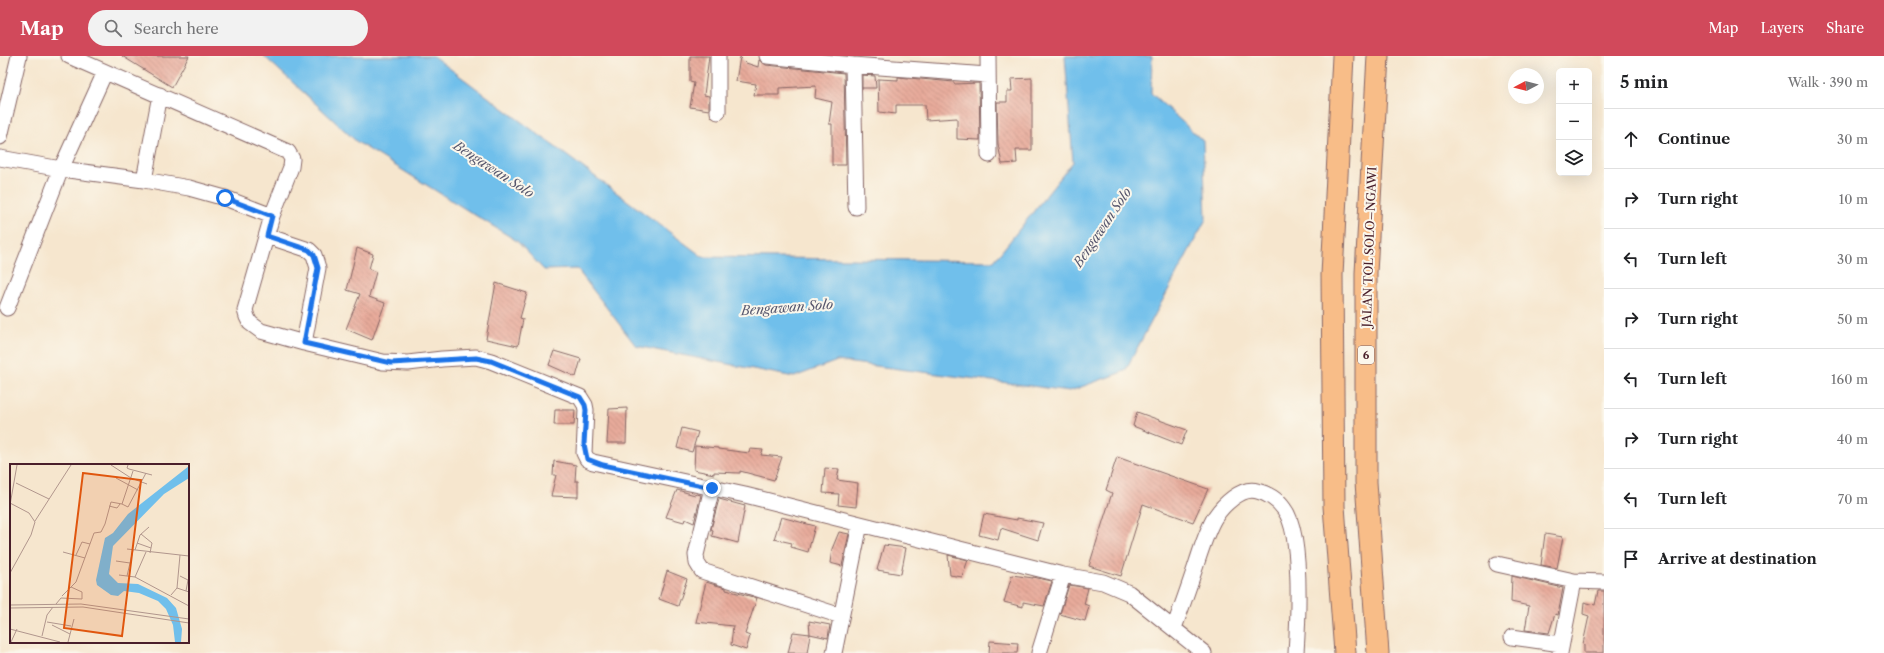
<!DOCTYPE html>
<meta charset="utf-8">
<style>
:root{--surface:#fff;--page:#f2f2f2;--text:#202124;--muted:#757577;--line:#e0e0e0;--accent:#d1495b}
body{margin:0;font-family:"Libre Caslon Text",serif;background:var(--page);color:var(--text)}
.controls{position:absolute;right:12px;top:12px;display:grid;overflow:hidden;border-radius:6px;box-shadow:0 4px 16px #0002}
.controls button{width:36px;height:36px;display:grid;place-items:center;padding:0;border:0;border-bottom:1px solid var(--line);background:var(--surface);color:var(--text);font:20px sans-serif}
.compass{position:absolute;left:1508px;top:12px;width:36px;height:36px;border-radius:50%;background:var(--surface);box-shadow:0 4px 16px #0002;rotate:263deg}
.stop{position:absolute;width:12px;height:12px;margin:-9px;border:3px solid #1a73e8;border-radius:50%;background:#fff}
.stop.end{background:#1a73e8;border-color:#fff;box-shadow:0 1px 4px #0008}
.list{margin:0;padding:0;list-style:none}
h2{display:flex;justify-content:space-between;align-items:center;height:52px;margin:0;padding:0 16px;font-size:17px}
h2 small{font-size:13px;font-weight:400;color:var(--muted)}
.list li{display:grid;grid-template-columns:26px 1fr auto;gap:12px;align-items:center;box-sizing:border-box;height:60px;padding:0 16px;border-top:1px solid var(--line)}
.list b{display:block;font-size:15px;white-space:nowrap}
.list em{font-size:13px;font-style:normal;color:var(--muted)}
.icon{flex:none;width:22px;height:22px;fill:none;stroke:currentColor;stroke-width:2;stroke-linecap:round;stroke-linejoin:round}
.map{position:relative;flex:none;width:1604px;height:597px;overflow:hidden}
header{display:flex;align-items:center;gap:24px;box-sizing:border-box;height:56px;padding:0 20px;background:var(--accent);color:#fff}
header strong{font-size:19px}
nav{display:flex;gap:22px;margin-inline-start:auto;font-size:14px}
.search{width:280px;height:36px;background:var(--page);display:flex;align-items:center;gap:10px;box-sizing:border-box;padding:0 14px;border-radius:22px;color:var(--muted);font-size:15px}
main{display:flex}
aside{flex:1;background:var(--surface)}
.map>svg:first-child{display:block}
.water{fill:#70bfeb;stroke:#5d6f8b}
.building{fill:url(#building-back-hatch)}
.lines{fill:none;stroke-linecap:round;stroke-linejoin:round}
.minor-casing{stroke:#866564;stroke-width:17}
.highway-casing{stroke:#866564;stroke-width:23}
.minor{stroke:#fff;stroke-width:15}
.highway{stroke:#f8bd88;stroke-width:21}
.route{stroke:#1a73e8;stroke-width:5}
.labels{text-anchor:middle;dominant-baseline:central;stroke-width:4;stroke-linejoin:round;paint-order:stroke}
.shield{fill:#fbf7ec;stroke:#7f6065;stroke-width:1}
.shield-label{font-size:11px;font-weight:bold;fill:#4a1f2b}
.street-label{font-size:12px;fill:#4a1f2b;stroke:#fbf7ec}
.water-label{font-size:13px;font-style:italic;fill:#57576e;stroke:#fbf7ec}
.inset-road{fill:none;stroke:#b1968d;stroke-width:1}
.view{fill:#e0560e;fill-opacity:0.15;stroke:#e0560e;stroke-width:2}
.inset-edge{fill:none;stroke:#4a1f2b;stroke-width:2}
</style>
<header>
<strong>Map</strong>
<div class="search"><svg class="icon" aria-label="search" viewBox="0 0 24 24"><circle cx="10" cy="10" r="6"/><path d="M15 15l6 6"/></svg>Search here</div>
<nav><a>Map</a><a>Layers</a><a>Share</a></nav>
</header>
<main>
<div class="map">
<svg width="1604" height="597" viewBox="0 0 1604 597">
<defs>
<pattern id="building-back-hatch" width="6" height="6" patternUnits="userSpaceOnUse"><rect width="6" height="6" fill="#e8ab9b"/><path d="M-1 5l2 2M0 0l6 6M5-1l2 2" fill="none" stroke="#be8b7f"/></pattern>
</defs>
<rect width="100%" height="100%" fill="#fbf7ec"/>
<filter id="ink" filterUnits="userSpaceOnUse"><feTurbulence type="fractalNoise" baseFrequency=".025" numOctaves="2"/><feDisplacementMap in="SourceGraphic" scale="8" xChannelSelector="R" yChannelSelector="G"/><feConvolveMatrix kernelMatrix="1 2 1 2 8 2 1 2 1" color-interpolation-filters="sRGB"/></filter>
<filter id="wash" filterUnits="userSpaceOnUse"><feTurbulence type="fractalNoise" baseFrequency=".012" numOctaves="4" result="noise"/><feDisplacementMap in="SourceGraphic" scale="16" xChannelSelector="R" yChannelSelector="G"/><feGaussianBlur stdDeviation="0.9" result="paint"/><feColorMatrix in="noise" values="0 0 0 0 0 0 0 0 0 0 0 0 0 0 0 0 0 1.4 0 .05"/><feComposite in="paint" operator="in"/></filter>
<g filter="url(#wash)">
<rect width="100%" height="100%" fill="#f6e6ce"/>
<path class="water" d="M 264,0 L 433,0 L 703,201 L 994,205 L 1073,106 L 1065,0 L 1152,0 L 1151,37 L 1203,85 L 1206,163 L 1125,315 L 1070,335 L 837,305 L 794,321 L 636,290 L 577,213 L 544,214 L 517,185 L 357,86 Z"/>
<g id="blocks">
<path class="building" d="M 122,0 L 189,0 L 172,31 Z
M 690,0 L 709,0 L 704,39 L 709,40 L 709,54 L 690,51 L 694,27 L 690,26 Z
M 740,1 L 746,7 L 758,11 L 759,4 L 766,9 L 844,17 L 846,109 L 832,109 L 832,68 L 829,68 L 832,46 L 815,42 L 816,30 L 779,32 L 779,39 L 754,39 L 756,28 L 736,25 Z
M 862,19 L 875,20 L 876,32 L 862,32 Z
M 898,21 L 954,26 L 954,28 L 979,27 L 980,84 L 957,83 L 957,62 L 926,64 L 925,49 L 896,49 L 896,58 L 879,56 L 878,23 L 898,24 Z
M 1032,22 L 1032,94 L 1016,94 L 1017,107 L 1002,108 L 998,88 L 997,46 L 1007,46 L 1007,35 L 1012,35 L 1011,23 Z
M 357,192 L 373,198 L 369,213 L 376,216 L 369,241 L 385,247 L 372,284 L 346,273 L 360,238 L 347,234 Z
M 496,227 L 527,237 L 520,262 L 523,263 L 518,290 L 486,283 Z
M 554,295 L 581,303 L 576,321 L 549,309 Z
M 627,352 L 626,387 L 607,387 L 609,353 Z
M 555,354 L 575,354 L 574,369 L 554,369 Z
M 1137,356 L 1187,374 L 1181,389 L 1133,370 Z
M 682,372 L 698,376 L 692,396 L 677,392 Z
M 695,390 L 718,392 L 718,393 L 749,397 L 750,393 L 763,394 L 761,399 L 782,401 L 774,424 L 740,415 L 740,417 L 714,416 L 714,418 L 694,414 Z
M 1117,401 L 1208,433 L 1193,466 L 1143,448 L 1121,520 L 1089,510 L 1112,437 L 1106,434 Z
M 554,405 L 576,409 L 575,425 L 578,425 L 578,441 L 551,440 L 556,419 L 553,419 Z
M 825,412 L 839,413 L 837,424 L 858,427 L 856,451 L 838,449 L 839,438 L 823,437 Z
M 677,434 L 695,439 L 696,438 L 701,439 L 694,467 L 685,463 L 684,466 L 666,461 Z
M 719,443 L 745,450 L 738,487 L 712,480 L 713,474 L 711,473 Z
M 984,458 L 1017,464 L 1017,462 L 1043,467 L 1038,484 L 1001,472 L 998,484 L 979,479 Z
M 781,461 L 815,470 L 808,496 L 791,491 L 792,487 L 774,483 Z
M 839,476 L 849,478 L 842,510 L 830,507 L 832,493 Z
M 1545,478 L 1563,481 L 1557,512 L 1541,509 Z
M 884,489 L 906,492 L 901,518 L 877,514 Z
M 948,499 L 968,504 L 962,521 L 950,519 Z
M 667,515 L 687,523 L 678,550 L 659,543 Z
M 1012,519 L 1033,522 L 1033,521 L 1052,525 L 1044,550 L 1023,546 L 1023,551 L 1004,546 Z
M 1512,520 L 1563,532 L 1558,559 L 1555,558 L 1549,577 L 1525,574 L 1529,550 L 1511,546 Z
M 706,526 L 726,532 L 726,534 L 757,542 L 745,578 L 750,580 L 746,594 L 731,589 L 733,570 L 696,566 Z
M 1069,529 L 1088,532 L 1084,548 L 1089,550 L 1085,565 L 1060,558 Z
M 1598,535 L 1604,535 L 1604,597 L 1584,597 L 1584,588 L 1583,588 L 1589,560 L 1583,558 L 1584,546 L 1595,549 Z
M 809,565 L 830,569 L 828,582 L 810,578 Z
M 793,576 L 810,578 L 807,597 L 788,597 Z
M 990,585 L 1018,587 L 1017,597 L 989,597 Z"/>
</g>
</g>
<g filter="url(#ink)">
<use href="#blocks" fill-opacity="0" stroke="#866564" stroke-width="1"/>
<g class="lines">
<defs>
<path id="minor" d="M 69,0 L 288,96 L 292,103 L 291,111 L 272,160
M 767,0 L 853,9 L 987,19
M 988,0 L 989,99
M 853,9 L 856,151
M 718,56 L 718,0
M 0,81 L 19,0
M 0,102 L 61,113 L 144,124 L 189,132 L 225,142 L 272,160 L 245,254 L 247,261 L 250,267 L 261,275 L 304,287 L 383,306 L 408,307 L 442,303 L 476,301 L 491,305 L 580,341 L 585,349 L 586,354 L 584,397 L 587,403 L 593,406 L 745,439 L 1063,519 L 1103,526 L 1129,537 L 1204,597
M 144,124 L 160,39
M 267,180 L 309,194 L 314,199 L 318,212 L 304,287
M 7,252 L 61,113 L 105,16
M 712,432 L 696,499 L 697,507 L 702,515 L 841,560
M 1497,508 L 1574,525 L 1604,526
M 1174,572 C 1182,550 1190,528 1197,506 C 1202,491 1207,474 1215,461 C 1223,449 1242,430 1257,435 C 1267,437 1278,444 1284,453 C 1303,477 1298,566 1296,597
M 1512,581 L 1561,588
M 834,597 L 860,468
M 1039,597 L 1063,519
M 1560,597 L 1574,525"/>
<path id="highway" d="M 1343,0 L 1332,219 L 1334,450 L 1345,597
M 1378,0 L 1366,217 L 1366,426 L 1378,597"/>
</defs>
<use href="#minor" class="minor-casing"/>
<use href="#highway" class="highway-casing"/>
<use href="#minor" class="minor"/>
<use href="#highway" class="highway"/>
</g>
</g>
<g class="lines" filter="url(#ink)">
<path class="route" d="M 225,142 L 272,160 L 267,180 L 309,194 L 314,199 L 318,212 L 304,287 L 391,307 L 476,302 L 491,305 L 580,341 L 585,349 L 586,354 L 584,388 L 587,403 L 603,409 L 712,432"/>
</g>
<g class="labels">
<rect class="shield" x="1358" y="290" width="16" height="18" rx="3"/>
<g class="shield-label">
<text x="1366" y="299">6</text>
</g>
<g class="street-label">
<text transform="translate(1369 191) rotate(-88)">JALAN TOL SOLO–NGAWI</text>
</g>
<g class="water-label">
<text transform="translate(494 113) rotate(33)">Bengawan Solo</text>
<text transform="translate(1102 171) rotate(-56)">Bengawan Solo</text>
<text transform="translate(787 251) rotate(-4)">Bengawan Solo</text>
</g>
</g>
<g transform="translate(10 408)">
<rect width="179" height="179" fill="#f6e6ce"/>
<path d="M 179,2 L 179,14 L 154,30 L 103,82 L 99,110 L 108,119 L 128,120 L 157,134 L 166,144 L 172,165 L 171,178 L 165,178 L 163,161 L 156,145 L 148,137 L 129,129 L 114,127 L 108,132 L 101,131 L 87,121 L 86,116 L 95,74 L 103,69 L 118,50 Z" fill="#70bfeb"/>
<path class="inset-road" d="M 101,1 L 121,14 L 137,20M 118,1 L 117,4 L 119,5 L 142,11M 106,14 L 128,26M 6,19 L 39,35M 0,39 L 19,49 L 25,58 L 21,71 L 0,109M 112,40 L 118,43 L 136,9M 0,41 L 7,1M 99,42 L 107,44 L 110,40M 25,57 L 61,1M 131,70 L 142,79 L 141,84M 127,79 L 141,84 L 140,89M 117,85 L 179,92M 125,86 L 130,71 L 139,63M 53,88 L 75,94M 66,91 L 72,78 L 80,80M 106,97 L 120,99M 109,111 L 125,113 L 179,142M 117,112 L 123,86M 170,112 L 178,116 L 176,127M 125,113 L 136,88M 167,124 L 170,91M 161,131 L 167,124 L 179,128M 52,132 L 66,118 L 84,69 L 91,68 L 95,60 L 101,38 L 112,40 L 123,7M 46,140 L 51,134 L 72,135 L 72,128 L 61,123M 0,141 L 71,140 L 179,155M 0,144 L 73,143 L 179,159M 37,158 L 61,162M 42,161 L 60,170M 0,165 L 50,178M 32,172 L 37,151 L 43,143M 1,178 L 7,165M 58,178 L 64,155"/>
<path class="view" d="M 73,9 L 131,16 L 112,172 L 54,164 Z"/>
<rect width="179" height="179" class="inset-edge"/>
</g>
</svg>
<div class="controls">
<button>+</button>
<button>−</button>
<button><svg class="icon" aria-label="layers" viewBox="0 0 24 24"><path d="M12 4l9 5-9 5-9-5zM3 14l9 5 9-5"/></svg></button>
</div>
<svg class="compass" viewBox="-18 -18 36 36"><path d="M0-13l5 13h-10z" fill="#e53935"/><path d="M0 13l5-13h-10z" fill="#757577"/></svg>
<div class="stop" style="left:225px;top:142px"></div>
<div class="stop end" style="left:712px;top:432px"></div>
</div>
<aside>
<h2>5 min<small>Walk · 390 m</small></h2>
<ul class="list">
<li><svg class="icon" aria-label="ahead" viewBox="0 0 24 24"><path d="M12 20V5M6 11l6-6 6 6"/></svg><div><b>Continue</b></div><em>30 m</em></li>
<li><svg class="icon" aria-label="right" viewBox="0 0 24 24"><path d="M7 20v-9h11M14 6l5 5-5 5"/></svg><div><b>Turn right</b></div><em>10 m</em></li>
<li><svg class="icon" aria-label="left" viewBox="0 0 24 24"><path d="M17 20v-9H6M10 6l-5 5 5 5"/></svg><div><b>Turn left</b></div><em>30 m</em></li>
<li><svg class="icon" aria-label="right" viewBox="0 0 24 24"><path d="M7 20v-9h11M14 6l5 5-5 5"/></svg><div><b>Turn right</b></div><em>50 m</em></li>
<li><svg class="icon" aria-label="left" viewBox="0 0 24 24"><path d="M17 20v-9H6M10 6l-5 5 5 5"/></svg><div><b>Turn left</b></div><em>160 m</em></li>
<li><svg class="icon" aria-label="right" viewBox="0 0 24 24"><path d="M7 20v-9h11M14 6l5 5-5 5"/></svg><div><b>Turn right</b></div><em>40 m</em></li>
<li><svg class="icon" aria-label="left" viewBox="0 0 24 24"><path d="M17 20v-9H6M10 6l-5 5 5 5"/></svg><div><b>Turn left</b></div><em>70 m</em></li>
<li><svg class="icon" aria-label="arrive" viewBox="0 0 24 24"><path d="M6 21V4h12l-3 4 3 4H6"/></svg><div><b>Arrive at destination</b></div></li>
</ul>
</aside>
</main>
